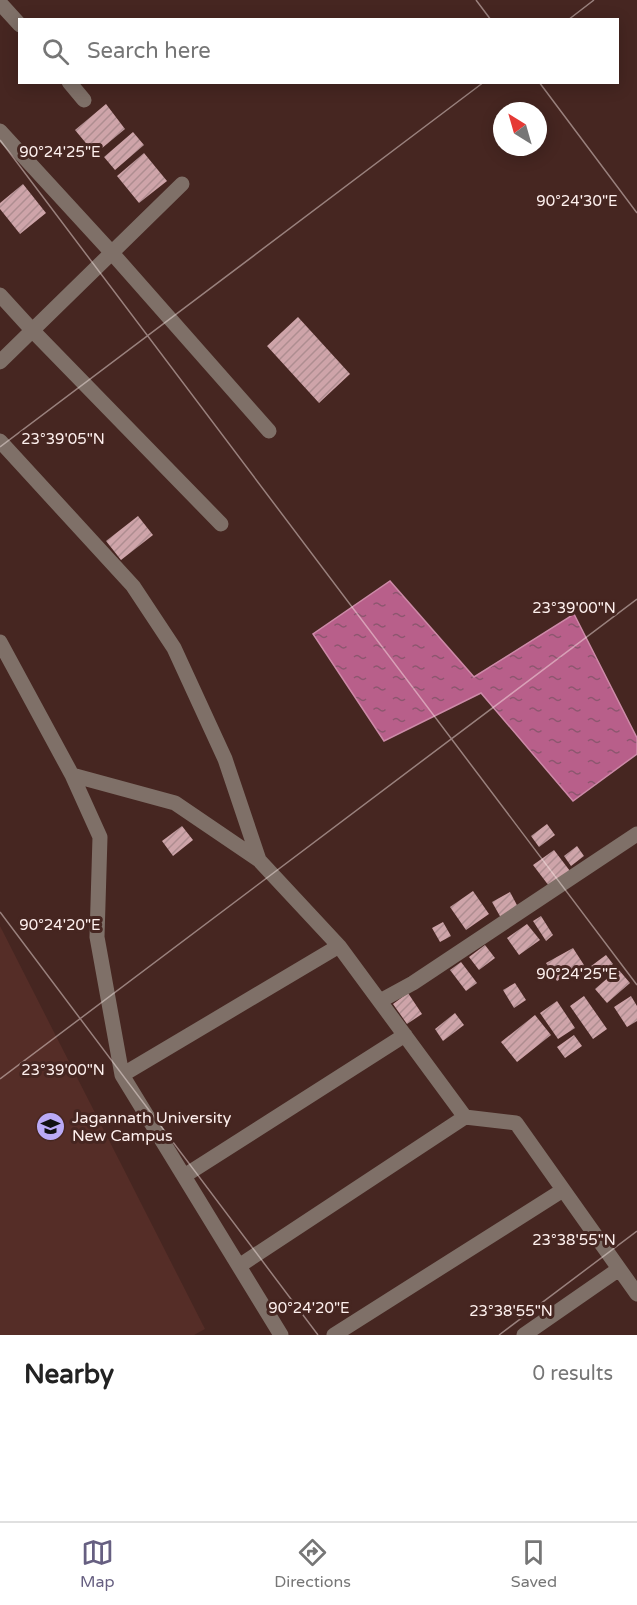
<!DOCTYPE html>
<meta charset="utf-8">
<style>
:root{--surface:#fff;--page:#f6f6f6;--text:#222;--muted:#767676;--line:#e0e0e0;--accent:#665f81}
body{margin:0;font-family:"Varela Round",sans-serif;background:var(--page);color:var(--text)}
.compass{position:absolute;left:493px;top:102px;width:54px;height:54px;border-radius:50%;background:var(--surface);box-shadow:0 3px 15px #0003;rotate:323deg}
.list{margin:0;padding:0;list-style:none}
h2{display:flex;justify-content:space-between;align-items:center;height:78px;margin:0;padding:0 24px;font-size:26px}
h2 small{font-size:20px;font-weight:400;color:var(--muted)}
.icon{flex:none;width:33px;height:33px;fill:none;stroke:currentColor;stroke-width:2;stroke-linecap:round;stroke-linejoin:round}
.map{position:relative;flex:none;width:637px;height:1335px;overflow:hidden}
.search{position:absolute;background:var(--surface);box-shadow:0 3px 15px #0003;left:18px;right:18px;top:18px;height:66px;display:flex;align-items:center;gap:15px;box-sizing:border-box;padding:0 21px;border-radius:0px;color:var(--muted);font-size:22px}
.sheet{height:186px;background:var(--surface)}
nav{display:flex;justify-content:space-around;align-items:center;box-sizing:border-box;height:84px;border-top:2px solid var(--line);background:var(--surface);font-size:16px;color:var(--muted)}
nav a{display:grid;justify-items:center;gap:3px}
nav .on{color:var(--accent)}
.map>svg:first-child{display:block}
.built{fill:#552d27}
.water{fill:url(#water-ripples);stroke:#cd8aa8;stroke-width:1.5}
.building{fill:url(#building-hatch)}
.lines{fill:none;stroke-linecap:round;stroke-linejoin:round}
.minor{stroke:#7f7068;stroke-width:15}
.ticks{fill:none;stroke:#fef0ee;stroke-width:1.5;stroke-opacity:0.45}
.labels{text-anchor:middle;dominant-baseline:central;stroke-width:6;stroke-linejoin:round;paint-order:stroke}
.poi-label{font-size:16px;fill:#fef0ee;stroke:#462621;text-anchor:start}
.ticks-label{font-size:15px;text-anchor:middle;fill:#fef0ee;stroke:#462621;stroke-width:6;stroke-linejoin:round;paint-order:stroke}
</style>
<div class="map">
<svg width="637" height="1335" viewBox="0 0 637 1335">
<defs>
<pattern id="water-ripples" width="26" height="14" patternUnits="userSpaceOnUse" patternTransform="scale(1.5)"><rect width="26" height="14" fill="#b85f8a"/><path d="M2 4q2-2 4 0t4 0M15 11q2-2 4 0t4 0" fill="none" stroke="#8d566f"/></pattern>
<pattern id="building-hatch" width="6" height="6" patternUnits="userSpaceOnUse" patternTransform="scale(1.5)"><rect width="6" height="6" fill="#cea4a9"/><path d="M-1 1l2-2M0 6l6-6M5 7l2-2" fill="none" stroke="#ae8d90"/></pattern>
</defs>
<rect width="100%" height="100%" fill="#462621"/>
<path class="built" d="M 0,926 L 205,1329 L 194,1335 L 0,1335 Z"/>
<path class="water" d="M 390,581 L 474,677 L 574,614 L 637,738 L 637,754 L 573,801 L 481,693 L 384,741 L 313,634 Z"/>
<path class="building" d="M 106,104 L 125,129 L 95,154 L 75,130 Z
M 133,132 L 144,145 L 115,170 L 104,157 Z
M 144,153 L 167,181 L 139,203 L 117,176 Z
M 23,184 L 46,213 L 20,234 L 0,209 L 0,203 Z
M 298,317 L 350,374 L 319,403 L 267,346 Z
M 138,516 L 153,535 L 121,560 L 106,541 Z
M 547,824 L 555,835 L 539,847 L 531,836 Z
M 182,826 L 193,840 L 173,856 L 162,841 Z
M 577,846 L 584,856 L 571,866 L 564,856 Z
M 554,850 L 570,871 L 549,886 L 533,865 Z
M 473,891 L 489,914 L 466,930 L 450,907 Z
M 510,892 L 518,907 L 501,918 L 492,902 Z
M 541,916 L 553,935 L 546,941 L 533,921 Z
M 443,922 L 451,936 L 440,942 L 432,928 Z
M 527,924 L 540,940 L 519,955 L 507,938 Z
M 485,945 L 495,958 L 479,970 L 469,957 Z
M 573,948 L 584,965 L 557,981 L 546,963 Z
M 606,955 L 613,964 L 594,978 L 587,969 Z
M 461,962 L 477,983 L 466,991 L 450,970 Z
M 618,969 L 630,983 L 607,1003 L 595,989 Z
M 515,983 L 526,1000 L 514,1008 L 503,990 Z
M 408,993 L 422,1014 L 407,1024 L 393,1004 Z
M 584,996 L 607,1029 L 593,1039 L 570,1006 Z
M 631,996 L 637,1006 L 637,1021 L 627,1027 L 614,1007 Z
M 557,1001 L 575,1028 L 558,1039 L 540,1013 Z
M 455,1013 L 464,1025 L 443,1041 L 435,1029 Z
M 535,1015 L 551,1035 L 517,1062 L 501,1042 Z
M 574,1035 L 582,1046 L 565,1058 L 557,1047 Z"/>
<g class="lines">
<path class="minor" d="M 0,3 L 20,25
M 69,82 L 84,100
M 0,131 L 112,253 L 269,431
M 0,295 L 32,330 L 221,524
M 0,362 L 182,184
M 0,441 L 133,586 L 174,648 L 225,759 L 259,860
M 0,642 L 72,775 L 175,803 L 259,860 L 339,946
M 72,775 L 100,837 L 97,937 L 122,1075 L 281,1335
M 380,1001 L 413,983 L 637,834
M 122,1075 L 339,946 L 465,1117 L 516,1123 L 637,1294
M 184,1176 L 405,1035
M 239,1266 L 465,1117
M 334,1335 L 563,1190
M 524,1335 L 619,1269"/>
</g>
<path class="ticks" d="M 476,0 L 491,20M 568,20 L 594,0M 539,82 L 637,213M 0,140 L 637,985M 0,447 L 484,82M 0,912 L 318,1335M 0,1079 L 637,599M 499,1335 L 637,1231"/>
<defs>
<symbol id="university-disc" viewBox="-11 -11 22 22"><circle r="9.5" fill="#baaaf6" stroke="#462621"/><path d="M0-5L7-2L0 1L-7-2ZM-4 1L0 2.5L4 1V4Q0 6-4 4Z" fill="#111"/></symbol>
</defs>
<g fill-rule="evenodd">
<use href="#university-disc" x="34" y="1110" width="33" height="33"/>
</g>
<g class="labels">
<g class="poi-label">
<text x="72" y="1118">Jagannath University<tspan x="72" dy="18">New Campus</tspan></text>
</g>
</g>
<g class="ticks-label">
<text x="60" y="157">90°24'25"E</text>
<text x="577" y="206">90°24'30"E</text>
<text x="63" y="444">23°39'05"N</text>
<text x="574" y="613">23°39'00"N</text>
<text x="60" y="930">90°24'20"E</text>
<text x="577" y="979">90°24'25"E</text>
<text x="63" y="1075">23°39'00"N</text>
<text x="574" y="1245">23°38'55"N</text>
<text x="309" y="1313">90°24'20"E</text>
<text x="511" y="1316">23°38'55"N</text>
</g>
</svg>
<svg class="compass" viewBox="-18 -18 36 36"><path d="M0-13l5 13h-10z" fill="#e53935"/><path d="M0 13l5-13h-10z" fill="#767676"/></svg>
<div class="search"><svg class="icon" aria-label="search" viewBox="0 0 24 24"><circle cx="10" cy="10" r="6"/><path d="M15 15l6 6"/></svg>Search here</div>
</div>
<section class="sheet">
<h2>Nearby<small>0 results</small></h2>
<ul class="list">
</ul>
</section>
<nav>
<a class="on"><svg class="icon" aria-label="map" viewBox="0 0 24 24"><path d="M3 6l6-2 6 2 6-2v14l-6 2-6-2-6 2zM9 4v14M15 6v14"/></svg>Map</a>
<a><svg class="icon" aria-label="directions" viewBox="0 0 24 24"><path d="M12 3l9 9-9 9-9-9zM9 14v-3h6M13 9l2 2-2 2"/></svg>Directions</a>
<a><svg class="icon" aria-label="saved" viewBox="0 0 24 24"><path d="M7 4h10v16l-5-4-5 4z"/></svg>Saved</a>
</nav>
